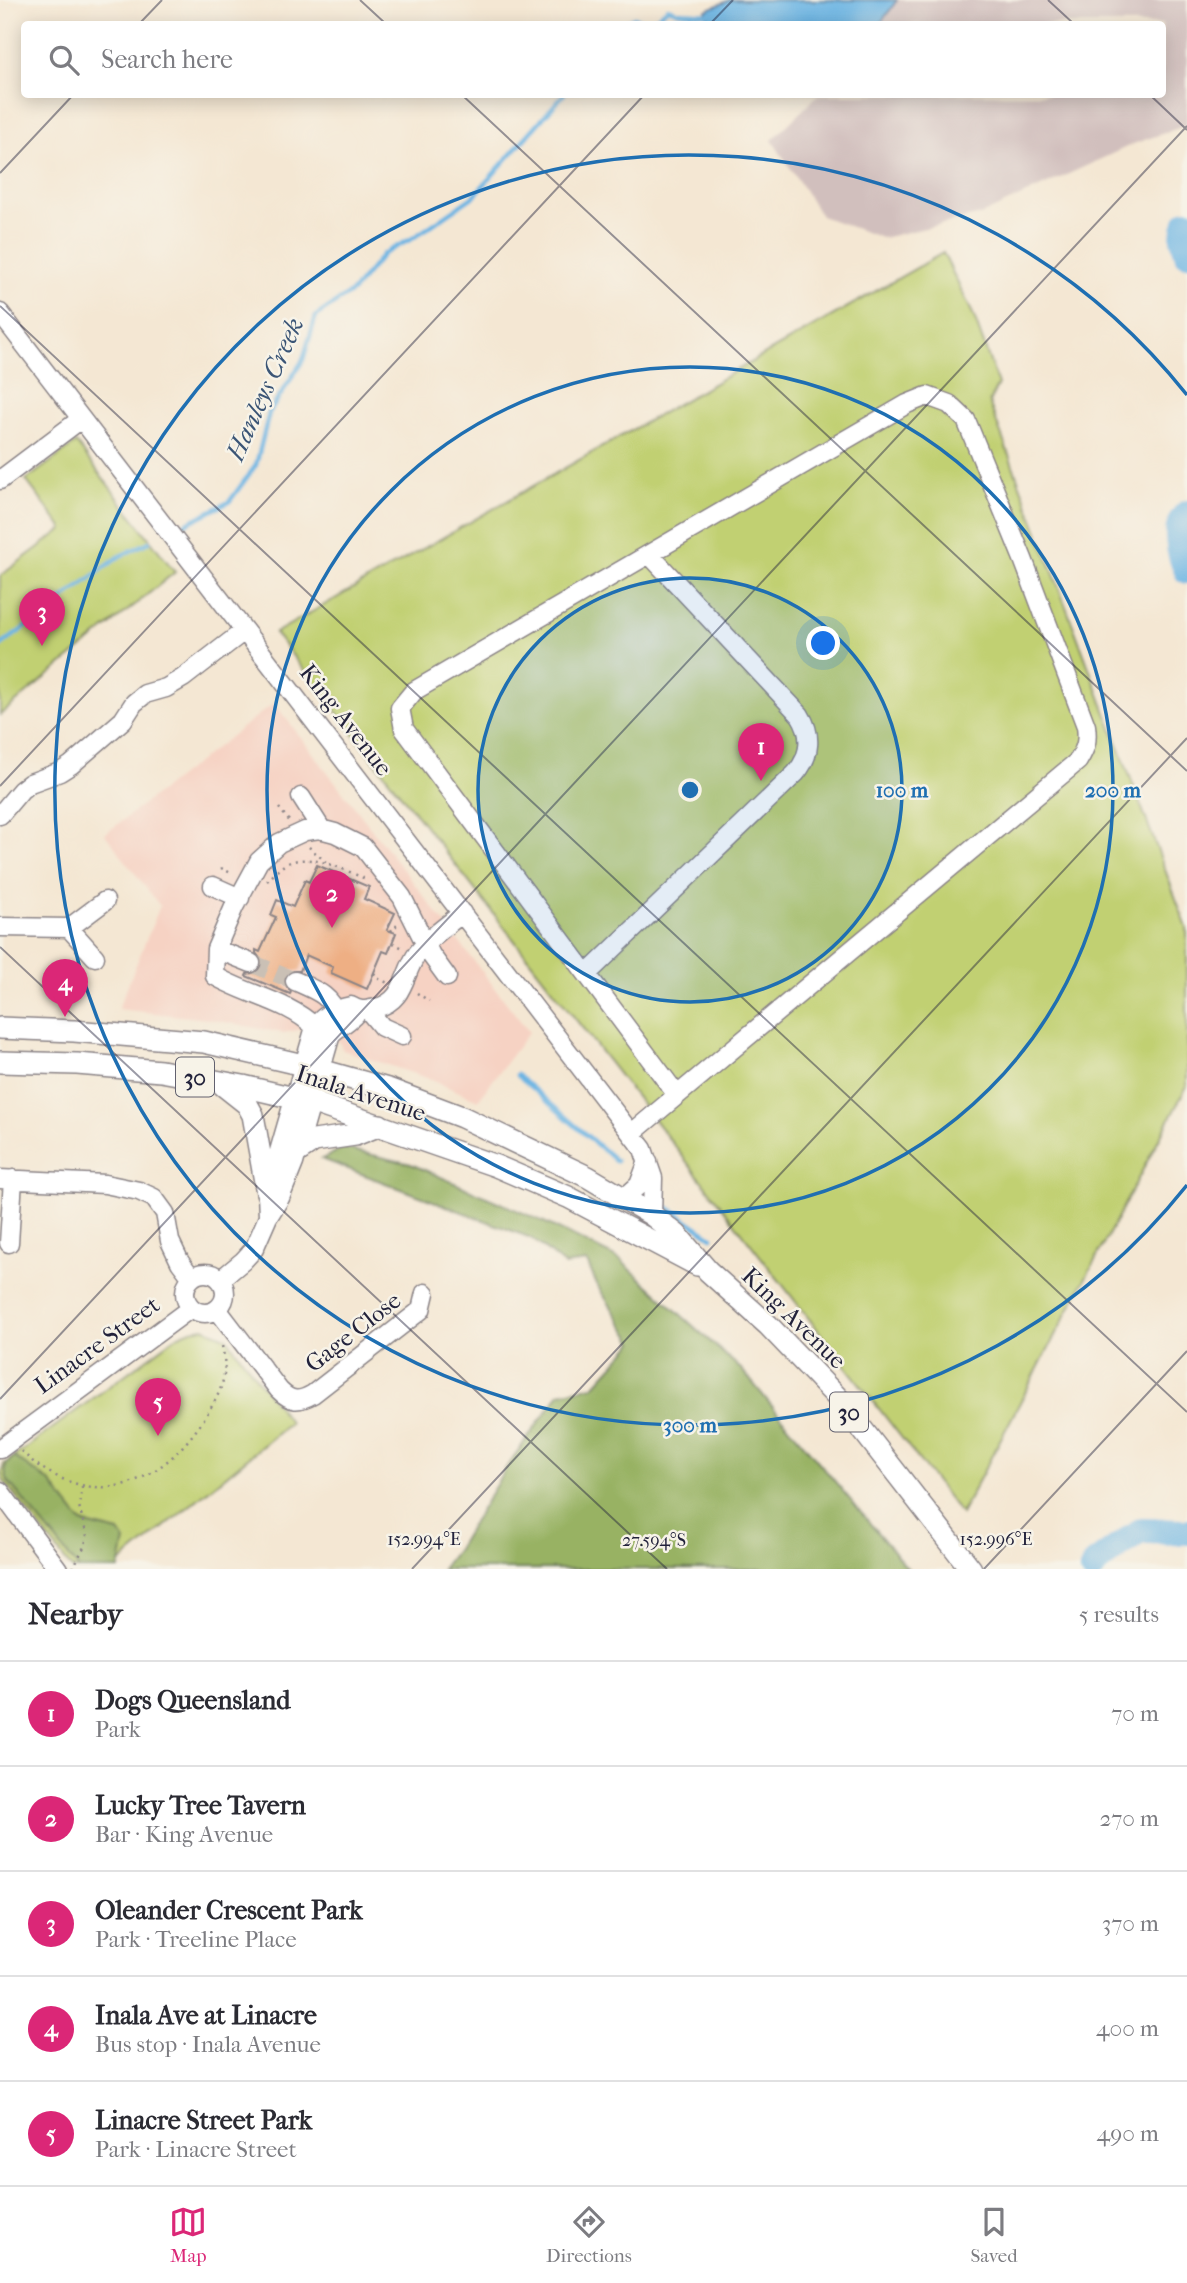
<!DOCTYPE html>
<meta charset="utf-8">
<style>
:root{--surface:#fff;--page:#f2f2f3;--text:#2b2b33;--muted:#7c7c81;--line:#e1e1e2;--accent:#db2777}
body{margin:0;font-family:"IM FELL French Canon",serif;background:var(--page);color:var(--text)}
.you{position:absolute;left:824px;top:644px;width:24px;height:24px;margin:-18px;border:5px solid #fff;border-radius:50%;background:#1a73e8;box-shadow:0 0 0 10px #1a73e833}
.badge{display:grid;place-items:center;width:46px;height:46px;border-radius:50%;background:var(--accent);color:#fff;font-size:23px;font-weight:700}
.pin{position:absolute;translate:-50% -58px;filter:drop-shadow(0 2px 4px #0008)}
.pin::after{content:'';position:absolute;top:37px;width:24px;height:21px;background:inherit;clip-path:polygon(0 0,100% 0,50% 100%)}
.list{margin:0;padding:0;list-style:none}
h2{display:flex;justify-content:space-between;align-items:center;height:91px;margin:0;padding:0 28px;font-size:30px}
h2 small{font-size:23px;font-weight:400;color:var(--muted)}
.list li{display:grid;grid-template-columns:46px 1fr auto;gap:21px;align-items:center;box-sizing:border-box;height:105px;padding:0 28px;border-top:2px solid var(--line)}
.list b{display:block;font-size:26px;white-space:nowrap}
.list p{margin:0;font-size:23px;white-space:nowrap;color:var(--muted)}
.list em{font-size:23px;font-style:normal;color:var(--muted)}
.icon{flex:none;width:38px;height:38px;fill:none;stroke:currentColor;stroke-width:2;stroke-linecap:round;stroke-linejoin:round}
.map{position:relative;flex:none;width:1187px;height:1569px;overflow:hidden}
.search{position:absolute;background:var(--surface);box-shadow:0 4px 18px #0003;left:21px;right:21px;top:21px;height:77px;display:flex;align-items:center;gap:18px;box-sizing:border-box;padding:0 24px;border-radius:7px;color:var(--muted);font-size:26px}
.sheet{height:616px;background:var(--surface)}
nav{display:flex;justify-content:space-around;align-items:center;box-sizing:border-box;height:98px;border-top:2px solid var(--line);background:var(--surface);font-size:19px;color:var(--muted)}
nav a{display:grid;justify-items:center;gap:4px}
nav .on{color:var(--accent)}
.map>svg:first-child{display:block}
.built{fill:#f6d2c3}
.industrial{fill:#d1bfbd}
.green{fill:#c1d072;stroke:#727956;stroke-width:2}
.forest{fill:#98b264;stroke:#5d6a50;stroke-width:2}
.water{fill:#6ab4e3;stroke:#466b8f;stroke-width:2}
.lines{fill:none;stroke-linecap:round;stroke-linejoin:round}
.stream{stroke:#6ab4e3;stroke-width:4.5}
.river{stroke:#6ab4e3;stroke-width:26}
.building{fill:#eeaf84}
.minor-tunnel{stroke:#cac0b5;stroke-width:18;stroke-dasharray:18 9;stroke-linecap:butt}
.minor-casing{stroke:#8b8487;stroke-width:21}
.major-casing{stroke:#8b8487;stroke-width:24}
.path{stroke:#8b8487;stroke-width:2.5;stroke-dasharray:2 5;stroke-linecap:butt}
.minor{stroke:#fff;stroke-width:18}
.major{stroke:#fff;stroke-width:21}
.ticks{fill:none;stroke:#22223b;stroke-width:2;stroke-opacity:0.45}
.ring{fill:none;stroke:#1f6fb2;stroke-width:3.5}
.labels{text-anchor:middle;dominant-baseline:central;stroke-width:5;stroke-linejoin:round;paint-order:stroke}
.shield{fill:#f7f3e8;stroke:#62616f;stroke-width:2}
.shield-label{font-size:23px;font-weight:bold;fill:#22223b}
.street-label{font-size:24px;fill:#22223b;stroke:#f7f3e8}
.water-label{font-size:26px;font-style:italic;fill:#3b5576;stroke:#f7f3e8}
.ticks-label{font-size:18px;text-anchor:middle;fill:#22223b;stroke:#f7f3e8;stroke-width:5;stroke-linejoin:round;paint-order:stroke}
.centre{fill:#1f6fb2;stroke:#f7f3e8;stroke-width:3.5}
.ring-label{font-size:21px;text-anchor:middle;font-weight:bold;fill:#1f6fb2;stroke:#f7f3e8;stroke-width:5;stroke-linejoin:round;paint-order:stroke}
</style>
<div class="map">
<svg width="1187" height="1569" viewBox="0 0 1187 1569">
<rect width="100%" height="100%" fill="#f7f3e8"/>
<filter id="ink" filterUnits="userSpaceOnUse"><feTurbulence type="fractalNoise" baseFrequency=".0143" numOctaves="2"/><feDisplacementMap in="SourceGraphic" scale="14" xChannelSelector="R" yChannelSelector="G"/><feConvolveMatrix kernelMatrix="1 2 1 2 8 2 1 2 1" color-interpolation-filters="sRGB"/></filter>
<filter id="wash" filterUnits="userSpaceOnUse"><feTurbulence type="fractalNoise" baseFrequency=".00686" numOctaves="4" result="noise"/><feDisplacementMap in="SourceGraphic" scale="28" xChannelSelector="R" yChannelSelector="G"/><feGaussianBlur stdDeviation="1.57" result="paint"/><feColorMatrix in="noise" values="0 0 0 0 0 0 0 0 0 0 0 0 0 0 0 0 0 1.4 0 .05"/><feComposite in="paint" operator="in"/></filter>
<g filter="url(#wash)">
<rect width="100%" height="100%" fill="#f4e7d3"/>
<path class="built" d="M 274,703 L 529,1032 L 478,1100 L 427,1078 L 343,1050 L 338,1040 L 302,1029 L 283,1033 L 208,1019 L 118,1009 L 160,906 L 105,834 Z"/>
<path class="industrial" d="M 897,0 L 1187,0 L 1187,125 L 1133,144 L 981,215 L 882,238 L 821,216 L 772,140 L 818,95 L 1162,94 L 1162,24 L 880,24 Z"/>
<path class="green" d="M 943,253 L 973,314 L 998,384 L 989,402 L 1187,928 L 1187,1086 L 961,1514 L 275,633 Z
M 76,443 L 175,572 L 0,715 L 0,576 L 63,529 L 26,480 Z
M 204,1328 L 226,1337 L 290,1423 L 113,1569 L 72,1569 L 3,1480 L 1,1474 L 4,1464 L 179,1335 L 191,1330 Z"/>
<path class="forest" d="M 343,1148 L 411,1164 L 544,1222 L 619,1259 L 742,1370 L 908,1569 L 442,1569 L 457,1549 L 508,1465 L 560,1393 L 594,1386 L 634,1342 L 597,1285 L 587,1262 L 564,1265 L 531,1238 L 322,1159 Z
M 14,1457 L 50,1482 L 82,1523 L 119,1532 L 125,1541 L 119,1569 L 79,1569 L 8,1481 C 4,1470 3,1465 14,1457 Z"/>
<path class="water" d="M 730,0 L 897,0 L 880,24 L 709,24 L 706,10 Z"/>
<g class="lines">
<path class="stream" d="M 628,24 L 629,20 L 634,17 L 644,23 L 654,20 L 668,8 L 679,12 L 709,14
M 183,525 L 229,502 L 256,465 L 269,413 L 303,360 L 316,316 L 353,291 L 383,254 L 413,238 L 474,196 L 564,94
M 0,646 L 120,556 L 149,542
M 517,1075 L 616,1161
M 666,1206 L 712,1237"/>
<path class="river" d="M 1187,222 L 1183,238 L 1187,253
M 1187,513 C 1172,526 1179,555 1187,571
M 1092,1569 L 1096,1563 L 1140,1531 L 1187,1532"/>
</g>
<g id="blocks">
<path class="building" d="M 317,865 L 369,887 L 364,899 L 395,913 L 387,930 L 396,933 L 388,953 L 383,951 L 367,989 L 331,973 L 333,967 L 306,955 L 300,971 L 289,971 L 284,977 L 284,983 L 291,992 L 290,994 L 246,976 L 247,974 L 257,972 L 261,968 L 262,961 L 256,953 L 256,950 L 260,952 L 276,917 L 271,915 L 277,900 L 293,907 L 305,880 L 309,882 Z"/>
</g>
</g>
<g filter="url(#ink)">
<use href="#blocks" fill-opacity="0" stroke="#8b8487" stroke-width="2"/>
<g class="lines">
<path class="minor-tunnel" d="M 251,963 L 295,981"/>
<defs>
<path id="minor" d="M 0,313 L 643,1149 L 653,1178 L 652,1215
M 0,480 L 81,419
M 301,797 L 322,830
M 0,815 L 21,790 L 30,783 L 60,772 L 71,765 L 123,720 L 134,703 L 145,694 L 166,688 L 183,678 L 244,631
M 213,886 L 240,898
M 0,927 L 69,928 L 105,901
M 69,928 L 95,957
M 216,949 L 251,963
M 587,974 L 796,773 C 811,755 812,734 800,715 L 650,555
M 295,981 C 317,991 329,994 339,1017
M 368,1010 L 382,1027 L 402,1036
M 315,1027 C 288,1001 247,995 215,976 L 216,949 L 234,907 L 259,861 L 279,843 L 305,831 L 320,829 L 335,833 L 363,847 L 402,897 L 431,955 L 447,977
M 632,1133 L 1078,761 C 1086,748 1088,741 1086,726 L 1023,559 L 966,420 L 949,404 L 927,396 L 907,404 L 414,691 L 400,708 L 404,729 L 677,1095
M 0,1179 L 105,1184 L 139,1191 L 154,1198 L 165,1213 L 170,1241 L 180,1262 L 192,1278
M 624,1198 L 639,1185 L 648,1161
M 268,1217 L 267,1193 L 315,1027 C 324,1014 336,1009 351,1006 C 360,1012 366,1010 376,1008 C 405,1001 403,974 417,954 C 429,937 447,926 462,913
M 9,1243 L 13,1179
M185 1293a20 20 0 1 1 40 0a20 20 0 1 1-40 0Z
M 220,1280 L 243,1261 L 254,1249 L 268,1217 L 280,1198 L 294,1163 L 331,1034 C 339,1026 353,1020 358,1011
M 217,1309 L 279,1390 C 291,1402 299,1402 313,1394 L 421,1310 L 425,1293
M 0,1449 L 191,1308
M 0,1491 L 58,1569"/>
<path id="major" d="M 0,1028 L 74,1031 L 204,1042 L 303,1065 L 388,1089 L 462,1117 L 588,1177 L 652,1215 L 677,1235 L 708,1271 L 768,1325 L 837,1397 L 971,1569
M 0,1062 L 77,1064 L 161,1071 L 243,1086 L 311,1102 L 496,1166 L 568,1197 L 697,1265
M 223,1085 L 247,1104 L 253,1115 L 267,1193
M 296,1153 L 314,1141 L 355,1135 L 380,1125"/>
</defs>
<use href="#minor" class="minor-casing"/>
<use href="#major" class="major-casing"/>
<path class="path" d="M 279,808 L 290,822
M 309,847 L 327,863
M 221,868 L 233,874
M 267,881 C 274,875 279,867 288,863 C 313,852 346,871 368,880
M 391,931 L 394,926 L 399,926
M 393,943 L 403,948
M 374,973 L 379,979 L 388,983
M 417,993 L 429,1001
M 22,1451 C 31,1462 44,1470 56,1476 C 117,1506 168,1472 202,1422 C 221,1393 230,1376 221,1342
M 73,1568 L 85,1545 L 87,1536 L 79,1506 L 82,1486"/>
<use href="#minor" class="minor"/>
<use href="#major" class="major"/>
</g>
</g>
<path class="ticks" d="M 360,0 L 386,24M 1048,0 L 1074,24M 139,24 L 162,0M 710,24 L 733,0M 461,94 L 1187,771M 1149,94 L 1187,130M 0,173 L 74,94M 0,306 L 1187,1412M 0,786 L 645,94M 0,947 L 667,1569M 0,1399 L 1187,126M 412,1569 L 1187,738M 984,1569 L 1187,1351"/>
<circle cx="690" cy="790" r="212" fill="#1f6fb2" fill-opacity=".12"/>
<g class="ring">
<circle cx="690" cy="790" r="212"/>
<circle cx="690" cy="790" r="423"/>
<path d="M1187 1185A635 635 0 1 1 1187 395"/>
</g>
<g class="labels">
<g class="shield">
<rect x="176" y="1057.5" width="38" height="39" rx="5"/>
<rect x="830" y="1392.5" width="38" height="39" rx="5"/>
</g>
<g class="shield-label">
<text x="195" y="1077">30</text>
<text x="849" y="1412">30</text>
</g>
<g class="street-label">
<text transform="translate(346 720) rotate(52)">King Avenue</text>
<text transform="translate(361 1093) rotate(18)">Inala Avenue</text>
<text transform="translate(794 1318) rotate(44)">King Avenue</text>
<text transform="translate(353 1332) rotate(-38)">Gage Close</text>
<text transform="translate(97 1345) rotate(-36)">Linacre Street</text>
</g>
<g class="water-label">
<text transform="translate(265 389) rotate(-66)">Hanleys Creek</text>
</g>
</g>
<g class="ticks-label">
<text x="424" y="1545">152.994°E</text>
<text x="996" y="1545">152.996°E</text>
<text x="654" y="1546">27.594°S</text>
</g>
<circle cx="690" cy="790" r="10" class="centre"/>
<g class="ring-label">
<text x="902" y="797">100 m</text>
<text x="1113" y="797">200 m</text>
<text x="690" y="1432">300 m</text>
</g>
</svg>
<div class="you"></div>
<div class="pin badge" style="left:761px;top:781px">1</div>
<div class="pin badge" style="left:332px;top:928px">2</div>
<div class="pin badge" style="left:42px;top:646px">3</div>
<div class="pin badge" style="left:65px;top:1017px">4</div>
<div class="pin badge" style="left:158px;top:1436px">5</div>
<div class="search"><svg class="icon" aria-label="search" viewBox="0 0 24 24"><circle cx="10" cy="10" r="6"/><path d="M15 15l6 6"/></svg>Search here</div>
</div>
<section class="sheet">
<h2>Nearby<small>5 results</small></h2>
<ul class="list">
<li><span class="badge">1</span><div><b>Dogs Queensland</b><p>Park</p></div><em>70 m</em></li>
<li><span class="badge">2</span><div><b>Lucky Tree Tavern</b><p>Bar · King Avenue</p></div><em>270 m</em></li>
<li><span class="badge">3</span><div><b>Oleander Crescent Park</b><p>Park · Treeline Place</p></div><em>370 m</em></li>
<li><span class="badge">4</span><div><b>Inala Ave at Linacre</b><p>Bus stop · Inala Avenue</p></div><em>400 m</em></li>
<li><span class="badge">5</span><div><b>Linacre Street Park</b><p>Park · Linacre Street</p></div><em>490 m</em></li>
</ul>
</section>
<nav>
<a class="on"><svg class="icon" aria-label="map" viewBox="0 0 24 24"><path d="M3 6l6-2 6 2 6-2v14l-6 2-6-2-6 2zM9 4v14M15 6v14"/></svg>Map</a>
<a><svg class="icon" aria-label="directions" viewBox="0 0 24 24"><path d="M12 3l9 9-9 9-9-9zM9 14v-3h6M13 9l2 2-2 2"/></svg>Directions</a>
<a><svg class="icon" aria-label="saved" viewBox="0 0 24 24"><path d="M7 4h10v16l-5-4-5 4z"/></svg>Saved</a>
</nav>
